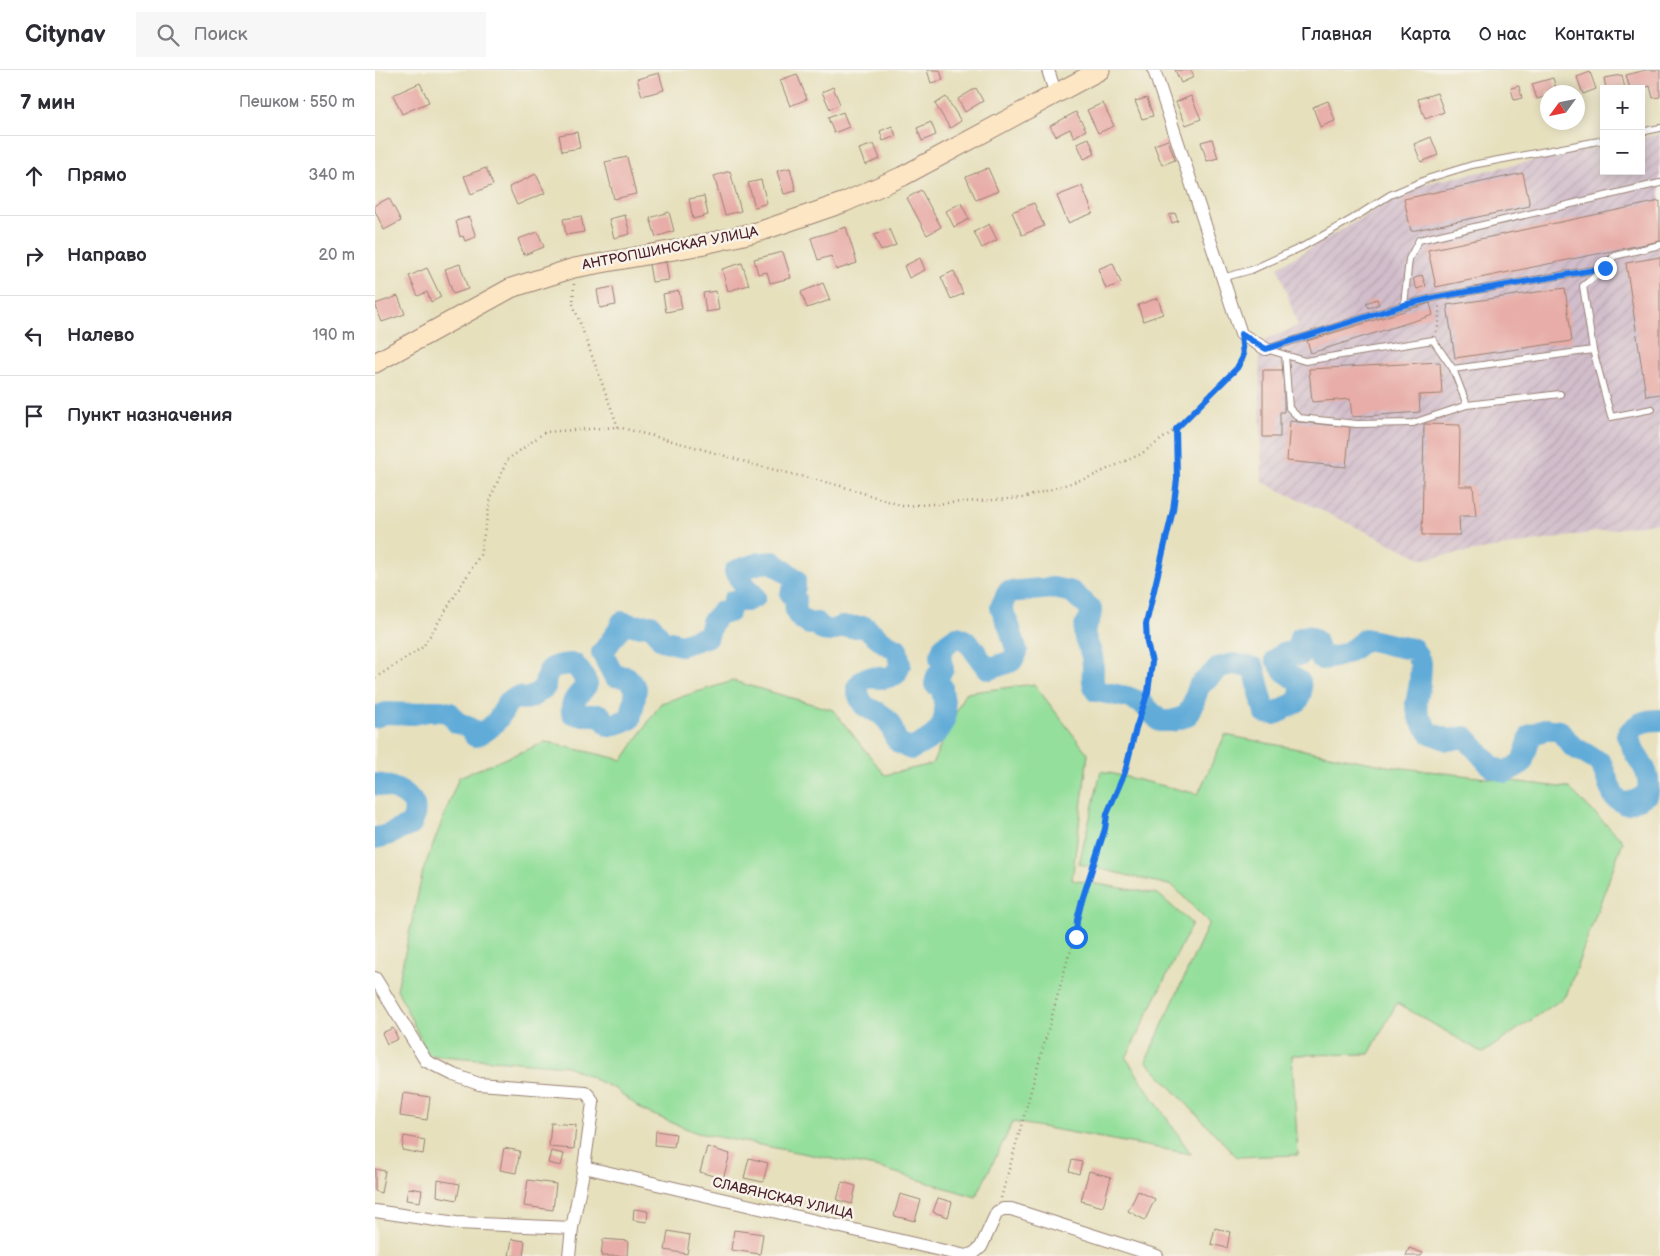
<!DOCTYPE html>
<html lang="ru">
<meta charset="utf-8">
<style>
:root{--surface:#fff;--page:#f7f7f7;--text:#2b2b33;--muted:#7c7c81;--line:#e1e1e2}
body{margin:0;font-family:"Balsamiq Sans",sans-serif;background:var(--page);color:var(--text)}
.controls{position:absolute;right:15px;top:15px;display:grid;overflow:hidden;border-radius:0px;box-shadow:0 2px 12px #0003}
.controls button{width:45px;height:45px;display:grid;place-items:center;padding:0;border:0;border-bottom:1px solid var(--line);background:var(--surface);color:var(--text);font:25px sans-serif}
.compass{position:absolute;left:1165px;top:15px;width:45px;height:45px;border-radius:50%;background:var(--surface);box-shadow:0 2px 12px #0003;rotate:237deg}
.stop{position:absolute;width:15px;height:15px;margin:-11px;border:4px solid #1a73e8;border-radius:50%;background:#fff}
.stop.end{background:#1a73e8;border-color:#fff;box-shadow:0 1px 5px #0008}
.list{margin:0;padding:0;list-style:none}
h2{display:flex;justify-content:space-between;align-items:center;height:65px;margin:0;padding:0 20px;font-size:21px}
h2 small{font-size:16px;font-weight:400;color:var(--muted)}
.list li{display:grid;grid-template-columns:32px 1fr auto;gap:15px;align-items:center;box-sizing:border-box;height:80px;padding:0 20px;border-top:1px solid var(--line)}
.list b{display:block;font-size:19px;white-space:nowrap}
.list em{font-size:16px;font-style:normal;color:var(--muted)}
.icon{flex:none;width:28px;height:28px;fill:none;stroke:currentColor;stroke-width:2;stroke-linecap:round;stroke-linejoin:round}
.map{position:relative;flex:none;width:1285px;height:1186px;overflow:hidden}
header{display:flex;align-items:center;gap:30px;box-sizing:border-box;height:70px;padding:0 25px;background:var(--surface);border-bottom:1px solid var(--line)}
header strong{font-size:24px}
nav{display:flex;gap:28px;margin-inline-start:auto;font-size:18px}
.search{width:350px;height:45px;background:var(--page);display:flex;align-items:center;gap:12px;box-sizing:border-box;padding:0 18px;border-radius:0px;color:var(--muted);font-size:19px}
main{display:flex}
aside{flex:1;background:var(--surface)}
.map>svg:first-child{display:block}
.industrial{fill:url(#industrial-furrows)}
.green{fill:#94df9b;stroke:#6f7f63}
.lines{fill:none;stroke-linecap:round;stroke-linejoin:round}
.river{stroke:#60abd8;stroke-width:22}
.building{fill:#e8ada8}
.lane-casing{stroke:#988074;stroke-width:8}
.street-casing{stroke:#988074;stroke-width:14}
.secondary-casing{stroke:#988074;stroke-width:21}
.path{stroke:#988074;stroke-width:2.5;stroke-dasharray:1 4;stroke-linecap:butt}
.lane{stroke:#fff;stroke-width:6}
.street{stroke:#fff;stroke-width:12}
.secondary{stroke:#fce6c4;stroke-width:19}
.route{stroke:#1a73e8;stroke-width:6}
.labels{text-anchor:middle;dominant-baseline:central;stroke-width:5;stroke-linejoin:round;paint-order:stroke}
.street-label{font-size:14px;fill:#4a1f2b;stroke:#f7f3e8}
</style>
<header>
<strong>Citynav</strong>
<div class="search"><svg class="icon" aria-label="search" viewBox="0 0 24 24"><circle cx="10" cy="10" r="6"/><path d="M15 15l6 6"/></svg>Поиск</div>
<nav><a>Главная</a><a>Карта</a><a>О нас</a><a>Контакты</a></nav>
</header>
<main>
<aside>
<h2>7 мин<small>Пешком · 550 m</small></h2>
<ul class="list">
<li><svg class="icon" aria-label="ahead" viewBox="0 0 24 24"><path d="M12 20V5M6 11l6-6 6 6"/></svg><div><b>Прямо</b></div><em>340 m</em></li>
<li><svg class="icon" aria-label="right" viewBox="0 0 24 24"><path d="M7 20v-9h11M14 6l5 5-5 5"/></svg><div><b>Направо</b></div><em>20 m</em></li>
<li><svg class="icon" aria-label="left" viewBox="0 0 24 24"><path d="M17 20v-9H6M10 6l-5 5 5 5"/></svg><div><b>Налево</b></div><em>190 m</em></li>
<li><svg class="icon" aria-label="arrive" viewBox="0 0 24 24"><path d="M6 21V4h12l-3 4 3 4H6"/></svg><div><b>Пункт назначения</b></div></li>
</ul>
</aside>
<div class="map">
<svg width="1285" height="1186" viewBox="0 0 1285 1186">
<defs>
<pattern id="industrial-furrows" width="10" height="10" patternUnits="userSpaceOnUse" patternTransform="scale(1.25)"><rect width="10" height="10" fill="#d1bdcb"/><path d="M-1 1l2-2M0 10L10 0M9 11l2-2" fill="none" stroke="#b5a2ae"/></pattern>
</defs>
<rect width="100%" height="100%" fill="#f7f3e8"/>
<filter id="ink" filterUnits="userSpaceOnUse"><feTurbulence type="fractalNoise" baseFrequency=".02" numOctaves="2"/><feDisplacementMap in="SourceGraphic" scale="10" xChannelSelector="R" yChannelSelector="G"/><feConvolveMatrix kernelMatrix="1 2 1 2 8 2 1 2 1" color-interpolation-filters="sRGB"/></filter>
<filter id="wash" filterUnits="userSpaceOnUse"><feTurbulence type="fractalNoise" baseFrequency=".0096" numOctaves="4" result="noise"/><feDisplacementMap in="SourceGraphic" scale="20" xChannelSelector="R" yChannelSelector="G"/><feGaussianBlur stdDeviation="1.12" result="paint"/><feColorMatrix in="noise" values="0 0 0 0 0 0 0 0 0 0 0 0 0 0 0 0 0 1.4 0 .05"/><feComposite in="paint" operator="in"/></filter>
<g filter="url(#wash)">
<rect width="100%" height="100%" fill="#e6e0bd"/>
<path class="industrial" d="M 1285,64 L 1285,452 L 1048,489 L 887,412 L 884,287 L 891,269 L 923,256 L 903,197 L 1043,115 L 1229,76 L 1229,101 L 1266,101 L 1266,68 Z"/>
<path class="green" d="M 358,611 L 458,640 L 510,705 L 557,694 L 590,623 L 659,614 L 713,684 L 697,810 L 783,824 L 817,854 L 751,988 L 816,1084 L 638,1052 L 601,1127 L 505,1098 L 322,1063 L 269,1041 L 240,1019 L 192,996 L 53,985 L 22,919 L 48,801 L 84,707 L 171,672 L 248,690 L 286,633 Z
M 850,665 L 1012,696 L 1194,718 L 1248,771 L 1191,926 L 1108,983 L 1022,933 L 994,984 L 917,985 L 923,1085 L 862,1087 L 771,991 L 834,853 L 798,816 L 704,794 L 726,701 L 823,724 Z"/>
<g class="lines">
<path class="river" d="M 0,647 L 11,643 L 38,644 L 53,641 L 66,641 L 75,643 L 82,653 C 90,655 97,657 100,666 C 115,661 126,648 132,633 L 143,627 C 154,633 161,623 170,617 C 171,596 179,595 199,594 L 207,604 L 212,614 C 207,624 195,628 197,643 L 204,645 L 225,645 L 235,656 L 255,649 L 259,633 L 261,618 L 252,607 L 239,606 L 227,583 L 243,561 L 247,552 L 261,556 L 276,555 L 287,570 L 306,575 L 333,566 L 337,552 L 346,542 L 354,542 L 358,531 L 371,531 L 380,527 C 373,517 365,512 360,501 L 385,493 L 398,492 L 420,509 L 420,517 L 416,524 L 421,530 C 419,544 423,547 434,554 L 442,553 L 448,560 L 455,561 L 466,557 L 490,557 L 511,574 L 522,579 L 525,594 L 521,604 C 517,606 512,608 508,608 C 494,608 490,604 482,618 C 488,647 499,634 512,650 C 523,664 514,671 536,679 C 553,671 570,662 570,641 C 570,633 567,625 567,617 L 560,614 L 562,606 L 568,599 L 565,587 L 569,576 L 582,567 C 601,573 600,588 614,599 L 637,591 L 642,582 L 635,559 L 626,537 L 633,522 L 678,518 L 697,522 L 716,539 C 716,551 713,549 710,557 C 707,567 714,575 716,583 C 721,597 714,608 721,621 L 752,627 L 767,633 L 785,651 L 796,651 L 812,646 L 818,634 L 824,616 L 845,597 L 859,594 L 879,598 L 890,643 L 900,644 L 923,631 L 926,622 L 925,612 L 909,601 L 901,589 L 909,583 L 926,585 L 923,576 L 925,568 L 932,566 L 940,570 L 946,589 C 966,587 975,583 990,569 C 1006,572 1022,577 1038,579 L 1046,593 L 1045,613 L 1041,634 L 1044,647 L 1055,663 L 1073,670 L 1090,667 L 1117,697 L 1131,702 L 1147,693 L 1156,665 L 1172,659 L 1185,661 L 1197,676 L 1226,693 L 1239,727 L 1250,734 L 1264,729 L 1273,723 C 1275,703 1270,699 1260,683 C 1257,677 1255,671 1252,665 C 1262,653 1269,650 1285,650
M 0,714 C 12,715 34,722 39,735 C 41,742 38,749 36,755 C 23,759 13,767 0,768"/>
</g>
<g id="blocks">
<path class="building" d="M 552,0 L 565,0 L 568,10 L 556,13 Z
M 800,0 L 816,0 L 819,7 L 806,13 Z
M 1271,0 L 1285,0 L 1285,27 L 1278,28 L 1275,16 L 1266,19 L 1255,19 L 1251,5 Z
M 1215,2 L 1221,19 L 1208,24 L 1202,7 Z
M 284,3 L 289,20 L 267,26 L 262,9 Z
M 422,4 L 432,29 L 415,36 L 405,10 Z
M 1247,5 L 1250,19 L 1231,19 L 1229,8 Z
M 1178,8 L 1182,22 L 1172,22 L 1172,26 L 1162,29 L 1157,14 Z
M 45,13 L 54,32 L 27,44 L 18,25 Z
M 1144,16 L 1147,28 L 1139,30 L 1136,18 Z
M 458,17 L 465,34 L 455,39 L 447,22 Z
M 601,18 L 608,31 L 590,42 L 583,29 Z
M 1062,23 L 1069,42 L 1050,49 L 1043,29 Z
M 816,26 L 826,49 L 811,55 L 801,32 Z
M 571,27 L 586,51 L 575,58 L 560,34 Z
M 772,28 L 778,46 L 767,49 L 760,31 Z
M 953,31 L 960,51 L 945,57 L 938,37 Z
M 728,33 L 739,56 L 723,63 L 712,40 Z
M 468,42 L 474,57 L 459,63 L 453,48 Z
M 701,42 L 711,60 L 699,67 L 695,59 L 681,66 L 675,56 Z
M 556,52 L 561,65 L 547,71 L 542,58 Z
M 517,56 L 521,66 L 508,71 L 505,61 Z
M 202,62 L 205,78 L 187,81 L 184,65 Z
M 1056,67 L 1063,85 L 1046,92 L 1039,74 Z
M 714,68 L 720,84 L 709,89 L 702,73 Z
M 837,69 L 843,88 L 832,91 L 826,72 Z
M 793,70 L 800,90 L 787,95 L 779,75 Z
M 499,74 L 505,89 L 490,95 L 484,79 Z
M 252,87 L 261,124 L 239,129 L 230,92 Z
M 111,98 L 118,115 L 96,124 L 89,106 Z
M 415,98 L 421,121 L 409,124 L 402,101 Z
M 613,98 L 623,121 L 601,130 L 591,107 Z
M 355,101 L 366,141 L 350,145 L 339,106 Z
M 1148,103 L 1155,136 L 1036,161 L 1029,129 Z
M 161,104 L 170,123 L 142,135 L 134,117 Z
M 386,110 L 392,133 L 380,137 L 373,113 Z
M 707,116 L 718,143 L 693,153 L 682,126 Z
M 546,120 L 566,157 L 552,165 L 532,128 Z
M 329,126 L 333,145 L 318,149 L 314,129 Z
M 14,128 L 26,151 L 9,160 L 0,141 L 0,135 Z
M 1285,131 L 1285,171 L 1061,217 L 1053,180 Z
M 586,133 L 594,149 L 579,157 L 571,141 Z
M 659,133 L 669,156 L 647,165 L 637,142 Z
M 294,142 L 299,161 L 281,167 L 275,148 Z
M 800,143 L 803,151 L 797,153 L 794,145 Z
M 250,145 L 255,164 L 239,168 L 234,149 Z
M 206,146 L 209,162 L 191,165 L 188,149 Z
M 94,147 L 101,167 L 90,171 L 88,166 L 85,167 L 81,151 Z
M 614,154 L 622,170 L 607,178 L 599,162 Z
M 471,157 L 482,193 L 461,200 L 456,186 L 443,190 L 436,168 Z
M 514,159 L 521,175 L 506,181 L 499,165 Z
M 163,162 L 169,177 L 149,185 L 143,169 Z
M 408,182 L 416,208 L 395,213 L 392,202 L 383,204 L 379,189 Z
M 1285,187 L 1285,324 L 1271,326 L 1251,193 Z
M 545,188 L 550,200 L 534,208 L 529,196 Z
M 291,192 L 294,210 L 277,212 L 274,194 Z
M 367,193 L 374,215 L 353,221 L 347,199 Z
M 738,193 L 746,213 L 731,219 L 723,199 Z
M 85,194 L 93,219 L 78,224 L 70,199 Z
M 52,198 L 66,227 L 56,232 L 52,222 L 43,226 L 34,206 Z
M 579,201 L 588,224 L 576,229 L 566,207 Z
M 1047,205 L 1051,216 L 1042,219 L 1038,209 Z
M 448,213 L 455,230 L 432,238 L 426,222 Z
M 238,217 L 241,235 L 225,238 L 222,220 Z
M 1190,218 L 1197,271 L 1080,288 L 1072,235 Z
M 304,221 L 307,239 L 291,242 L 288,224 Z
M 341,221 L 344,240 L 331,242 L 328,223 Z
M 23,226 L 30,244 L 7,252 L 0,234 Z
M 783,228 L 788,244 L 768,251 L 763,235 Z
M 1002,229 L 1004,234 L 994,238 L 991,233 Z
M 1055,233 L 1058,245 L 936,283 L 932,271 Z
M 1065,292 L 1067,324 L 1044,325 L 1045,342 L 977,347 L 975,329 L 937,332 L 934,299 Z
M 888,300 L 909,300 L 909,342 L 905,342 L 905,367 L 888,367 Z
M 915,351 L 975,357 L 971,397 L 912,391 Z
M 1049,354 L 1085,355 L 1084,416 L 1098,416 L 1101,446 L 1084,446 L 1085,465 L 1047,465 Z
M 18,958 L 23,969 L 12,974 L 7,963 Z
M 28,1023 L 55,1027 L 52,1050 L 25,1046 Z
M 176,1053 L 201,1055 L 199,1079 L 174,1077 Z
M 281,1061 L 301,1064 L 299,1077 L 280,1075 Z
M 29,1066 L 50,1070 L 48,1084 L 27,1080 Z
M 332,1077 L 355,1084 L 348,1109 L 325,1102 Z
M 129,1078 L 145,1081 L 141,1103 L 125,1100 Z
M 176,1081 L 189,1084 L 186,1096 L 173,1093 Z
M 374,1088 L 393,1093 L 388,1112 L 369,1108 Z
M 697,1090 L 707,1092 L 704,1104 L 694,1101 Z
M 0,1099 L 10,1101 L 6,1123 L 0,1121 Z
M 714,1101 L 736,1107 L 728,1137 L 706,1131 Z
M 63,1110 L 85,1114 L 82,1130 L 62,1126 Z
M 153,1110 L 181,1114 L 178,1140 L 149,1136 Z
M 467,1112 L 481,1116 L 477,1134 L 462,1130 Z
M 33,1118 L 47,1120 L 45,1132 L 31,1130 Z
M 763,1121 L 780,1129 L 770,1150 L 753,1141 Z
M 525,1124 L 546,1130 L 540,1151 L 519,1146 Z
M 563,1128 L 577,1132 L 573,1147 L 558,1142 Z
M 259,1139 L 273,1141 L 272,1152 L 258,1150 Z
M 840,1158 L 855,1162 L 852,1178 L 836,1174 Z
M 359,1160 L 388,1164 L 385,1184 L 356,1180 Z
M 293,1161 L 315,1165 L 312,1184 L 290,1180 Z
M 137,1169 L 150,1171 L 148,1186 L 134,1186 Z
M 228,1169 L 253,1171 L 252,1186 L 226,1186 Z
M 1034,1178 L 1048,1183 L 1046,1186 L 1031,1186 Z"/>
</g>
</g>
<g filter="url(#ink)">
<use href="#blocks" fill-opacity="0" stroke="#988074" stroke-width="1"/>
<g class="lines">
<defs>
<path id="lane" d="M 1266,62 L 1285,58
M 847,208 L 876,200 L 927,177 L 977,149 L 1015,125 L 1055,108 L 1097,95 L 1229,70
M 1029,235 L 1062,227 L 1229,198
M 891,279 L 930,291 L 1058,270 L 1078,299 L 1218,280 L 1208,216 L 1230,198 L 1239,186 L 1285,175
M 892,279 L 1029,235 L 1034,189 L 1044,170 L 1285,113
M 1218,280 L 1236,347 L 1277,339
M 910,285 L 914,338 L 924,348 L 982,354 L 1038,353 L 1092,335
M 1078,299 L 1092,335 L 1185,324"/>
<path id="street" d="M 673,0 L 681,25
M 779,0 L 866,264 L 891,279
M 0,908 L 51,991 L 79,1005 L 104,1014 L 210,1022 L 215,1027 L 218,1033 L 209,1097 L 197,1158 L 194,1186
M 209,1097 L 591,1186 L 599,1183 L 606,1177 L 622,1142 L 628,1139 L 636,1139 L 782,1186
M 0,1141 L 81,1153 L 197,1158"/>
<path id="secondary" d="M 0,293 L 136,218 L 199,198 L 316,177 L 386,161 L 470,132 L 528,106 L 725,0"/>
</defs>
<use href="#lane" class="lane-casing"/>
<use href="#street" class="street-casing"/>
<use href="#secondary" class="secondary-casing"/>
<path class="path" d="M 199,214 L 198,234 L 243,357
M 1061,262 L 1064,254 L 1064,236
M 0,608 L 48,577 L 105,485 L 116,427 L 132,390 L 170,362 L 243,357 L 316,376 L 388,397 L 466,416 L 528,436 L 648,428 L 715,407 L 766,384 L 801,359 L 862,298 L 868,287 L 867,278
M 626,1128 L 693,888 L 701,867 L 702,850 L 707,830 L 730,759 L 732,744 L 750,703 L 761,658 L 773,622 L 777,592 L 772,573 L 771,554 L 798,440 L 802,409 L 801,359"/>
<use href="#lane" class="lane"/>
<use href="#street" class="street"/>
<use href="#secondary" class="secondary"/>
</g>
</g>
<g class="lines" filter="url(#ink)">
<path class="route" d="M 701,867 L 702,850 L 707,830 L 730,759 L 732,744 L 750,702 L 761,658 L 773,622 L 777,592 L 772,573 L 771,554 L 798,440 L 802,409 L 801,359 L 862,298 L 868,287 L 866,264 L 891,279 L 1029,235 L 1062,227 L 1230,198"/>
</g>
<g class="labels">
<g class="street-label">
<text transform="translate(295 178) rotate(-11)">АНТРОПШИНСКАЯ УЛИЦА</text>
<text transform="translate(408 1128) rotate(13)">СЛАВЯНСКАЯ УЛИЦА</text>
</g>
</g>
</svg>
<div class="controls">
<button>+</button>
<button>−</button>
</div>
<svg class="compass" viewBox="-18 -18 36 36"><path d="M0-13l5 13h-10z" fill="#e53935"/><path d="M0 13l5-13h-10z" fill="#7c7c81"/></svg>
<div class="stop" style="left:701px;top:867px"></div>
<div class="stop end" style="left:1230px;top:198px"></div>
</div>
</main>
